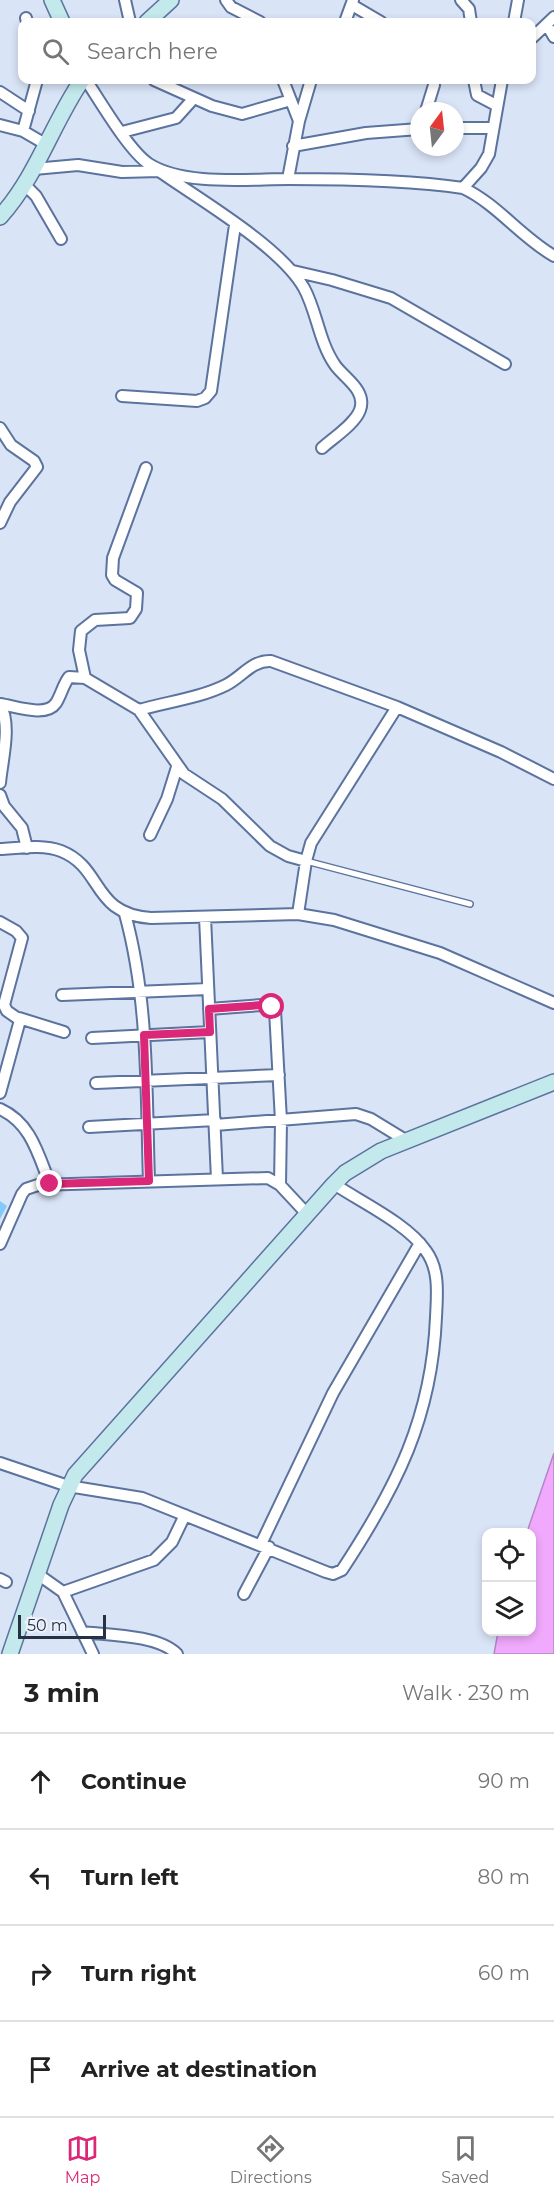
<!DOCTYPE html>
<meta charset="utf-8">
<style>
:root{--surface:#fff;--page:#f2f2f2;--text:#222;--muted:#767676;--line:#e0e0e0;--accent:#db2777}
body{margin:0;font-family:Montserrat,sans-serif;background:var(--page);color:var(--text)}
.controls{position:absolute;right:18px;bottom:18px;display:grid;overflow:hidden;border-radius:12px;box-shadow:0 3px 9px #0003}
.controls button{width:54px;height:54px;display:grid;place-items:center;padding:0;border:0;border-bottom:2px solid var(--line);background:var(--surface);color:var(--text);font:30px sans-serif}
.compass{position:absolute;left:410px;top:102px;width:54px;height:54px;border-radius:50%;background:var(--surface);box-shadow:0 3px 9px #0003;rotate:15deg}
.scale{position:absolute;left:18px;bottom:15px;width:88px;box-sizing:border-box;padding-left:6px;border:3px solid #273143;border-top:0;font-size:16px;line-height:21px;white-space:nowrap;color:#273143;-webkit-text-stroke:4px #ecf1fb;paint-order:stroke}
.stop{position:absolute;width:18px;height:18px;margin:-14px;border:4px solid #db2777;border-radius:50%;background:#fff}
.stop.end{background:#db2777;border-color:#fff;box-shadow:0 2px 6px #0008}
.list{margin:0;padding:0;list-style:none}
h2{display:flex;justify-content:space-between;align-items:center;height:78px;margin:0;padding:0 24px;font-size:26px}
h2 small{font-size:20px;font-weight:400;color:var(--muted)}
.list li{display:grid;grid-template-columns:39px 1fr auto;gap:18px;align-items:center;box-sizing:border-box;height:96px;padding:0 24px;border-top:2px solid var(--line)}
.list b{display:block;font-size:22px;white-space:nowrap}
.list em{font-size:20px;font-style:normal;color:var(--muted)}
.icon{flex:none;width:33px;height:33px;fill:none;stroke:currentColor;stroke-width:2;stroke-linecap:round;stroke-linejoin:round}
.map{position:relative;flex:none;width:554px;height:1654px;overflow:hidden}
.search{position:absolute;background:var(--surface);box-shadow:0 3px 9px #0003;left:18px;right:18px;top:18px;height:66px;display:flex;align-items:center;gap:15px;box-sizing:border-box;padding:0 21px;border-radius:12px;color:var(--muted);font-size:22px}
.sheet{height:462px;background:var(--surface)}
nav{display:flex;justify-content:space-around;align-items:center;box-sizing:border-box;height:84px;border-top:2px solid var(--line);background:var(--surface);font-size:16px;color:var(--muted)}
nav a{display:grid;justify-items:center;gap:3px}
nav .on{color:var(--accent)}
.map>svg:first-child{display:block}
.water{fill:#f0a9fc;stroke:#b485c4;stroke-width:1.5}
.building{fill:#84c9fc}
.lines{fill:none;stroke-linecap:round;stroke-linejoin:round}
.lane-casing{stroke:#5c739d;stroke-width:8}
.street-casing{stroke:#5c739d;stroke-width:14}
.secondary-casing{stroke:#5c739d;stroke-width:18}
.lane{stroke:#fff;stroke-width:5}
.street{stroke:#fff;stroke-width:10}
.secondary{stroke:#c3e9ec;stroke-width:15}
.route{stroke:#db2777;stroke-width:8}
</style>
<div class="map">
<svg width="554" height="1654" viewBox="0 0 554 1654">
<rect width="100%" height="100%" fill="#d9e4f7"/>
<path class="water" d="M 554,1453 L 554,1654 L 494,1654 L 498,1632 L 532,1632 L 532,1532 L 527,1532 Z"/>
<path class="building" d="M 0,1201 L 7,1206 L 0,1219 Z"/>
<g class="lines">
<defs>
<path id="lane" d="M 306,861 L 470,904"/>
<path id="street" d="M 125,0 L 130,22
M 226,0 L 231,7 L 260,22
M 461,0 L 469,9 L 471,22
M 352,5 L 381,22
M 26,18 L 27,22
M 345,22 L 353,0
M 514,22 L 518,0
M 547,25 L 554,37
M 532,38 L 554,17
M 86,80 C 100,101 129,151 149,164 C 184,186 248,179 289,179 C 344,179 409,180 463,188 C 497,204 521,237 554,256
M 154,80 L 212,106 L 242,114 L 291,100
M 283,80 L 299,121
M 474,80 L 477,95 L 496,105
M 0,92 L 29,111
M 426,111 L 434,85
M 0,125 L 23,131 L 47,145
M 455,128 L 491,128
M 23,131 L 37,80
M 122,132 L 176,118 L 194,98
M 293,146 L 366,133 L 419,129
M 34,169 L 78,165 L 122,172 L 159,171
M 159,171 C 200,200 280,246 304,288 C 317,312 319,342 335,365 C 344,378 367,390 360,410 C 355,424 333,438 322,448
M 288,179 L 299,121 L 311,80
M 25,185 L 36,196 L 61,239
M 463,188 L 481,168 L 489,154 L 502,80
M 293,271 L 332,280 L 391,298 L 505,364
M 122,396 L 197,401 L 205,398 L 211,391 L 235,225
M 0,428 L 11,445 L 34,461 L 37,467 L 10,502 L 0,523
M 85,678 L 79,650 L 81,631 L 95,620 L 130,618 L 136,609 L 137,593 L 115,580 L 112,575 L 113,558 L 146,468
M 0,704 C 15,706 46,718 56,703 C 61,695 63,685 69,677 L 85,678 L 139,710 L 184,774 L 222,799 L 270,846 L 288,856 L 306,861
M 0,704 C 12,725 2,760 0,783
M 139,710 C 167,702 200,698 226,685 C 242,677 252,660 271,661 L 397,707 L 501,752 L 554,779
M 0,795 L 4,806 L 22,828 L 27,848
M 150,835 L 167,799 L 177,767
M 0,849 C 19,848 43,844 61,851 C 104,868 91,914 151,918 L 298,914 L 334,920 L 440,953 L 554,1003
M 125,914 C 149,1001 146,1092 149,1181
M 298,914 L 306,861 L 311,843 L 397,707
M 205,917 L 217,1179
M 0,922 L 16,931 L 22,938 L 4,1005 L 7,1011 L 20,1020 L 0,1093
M 62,995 L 208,989
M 209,1009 L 262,1005 L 275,1010 L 281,1121 L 280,1185
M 19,1018 L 64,1032
M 92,1038 L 210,1032
M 96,1083 L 279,1075
M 0,1109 C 31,1123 38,1154 50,1184
M 215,1125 L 356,1114 L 371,1119 L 407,1141
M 89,1127 L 215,1120
M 0,1244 L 22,1194 L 26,1189 L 38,1185 L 268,1178 L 280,1185 L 307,1214
M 0,1463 L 68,1486 L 142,1498 L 326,1572 L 333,1574 L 342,1570 C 396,1488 432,1418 436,1317 C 437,1295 440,1270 426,1251 C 408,1224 361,1202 334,1184
M 261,1544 L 333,1393 L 420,1243
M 39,1575 L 63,1592 L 93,1654
M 0,1579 L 6,1582
M 63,1592 L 154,1560 L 172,1542 L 185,1515
M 244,1594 L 269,1547
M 82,1632 C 109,1635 158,1635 177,1654"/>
<path id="secondary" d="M 52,0 L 62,22
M 147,22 L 171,0
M 0,217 C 37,176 52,124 82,80
M 10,1654 L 61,1505 L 75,1475 L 334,1184 L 345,1173 L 381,1151 L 554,1082"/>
</defs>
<use href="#lane" class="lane-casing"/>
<use href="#street" class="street-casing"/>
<use href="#secondary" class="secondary-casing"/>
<use href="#lane" class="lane"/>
<use href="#street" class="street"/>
<use href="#secondary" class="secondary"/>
</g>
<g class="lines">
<path class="route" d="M 50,1184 L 149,1181 L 144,1035 L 210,1032 L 209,1009 L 262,1005 L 272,1007"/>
</g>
</svg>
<div class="controls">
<button><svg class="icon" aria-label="locate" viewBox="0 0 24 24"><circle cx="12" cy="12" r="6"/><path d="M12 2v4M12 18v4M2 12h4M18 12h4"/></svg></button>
<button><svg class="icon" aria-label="layers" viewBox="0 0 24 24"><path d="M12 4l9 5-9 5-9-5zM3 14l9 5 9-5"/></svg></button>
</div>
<svg class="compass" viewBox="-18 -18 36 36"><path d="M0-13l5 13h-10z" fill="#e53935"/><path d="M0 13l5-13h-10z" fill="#767676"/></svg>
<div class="scale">50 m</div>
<div class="stop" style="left:272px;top:1007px"></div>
<div class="stop end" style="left:50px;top:1184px"></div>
<div class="search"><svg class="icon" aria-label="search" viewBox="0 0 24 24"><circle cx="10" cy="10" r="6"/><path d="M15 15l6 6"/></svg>Search here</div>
</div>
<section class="sheet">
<h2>3 min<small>Walk · 230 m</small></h2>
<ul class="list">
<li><svg class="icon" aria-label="ahead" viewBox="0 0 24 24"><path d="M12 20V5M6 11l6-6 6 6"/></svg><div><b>Continue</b></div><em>90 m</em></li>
<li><svg class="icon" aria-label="left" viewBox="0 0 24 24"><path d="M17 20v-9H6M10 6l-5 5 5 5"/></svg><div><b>Turn left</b></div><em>80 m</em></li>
<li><svg class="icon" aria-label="right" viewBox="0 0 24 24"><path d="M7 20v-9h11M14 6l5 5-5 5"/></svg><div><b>Turn right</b></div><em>60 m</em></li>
<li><svg class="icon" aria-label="arrive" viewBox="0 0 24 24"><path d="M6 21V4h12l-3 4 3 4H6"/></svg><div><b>Arrive at destination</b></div></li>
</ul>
</section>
<nav>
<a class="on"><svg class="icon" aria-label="map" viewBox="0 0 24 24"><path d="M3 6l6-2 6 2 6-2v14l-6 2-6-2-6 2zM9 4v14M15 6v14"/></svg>Map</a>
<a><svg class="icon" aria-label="directions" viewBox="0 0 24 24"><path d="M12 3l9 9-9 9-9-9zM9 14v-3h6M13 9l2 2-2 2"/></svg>Directions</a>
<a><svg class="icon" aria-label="saved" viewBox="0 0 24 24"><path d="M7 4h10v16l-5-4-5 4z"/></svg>Saved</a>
</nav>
